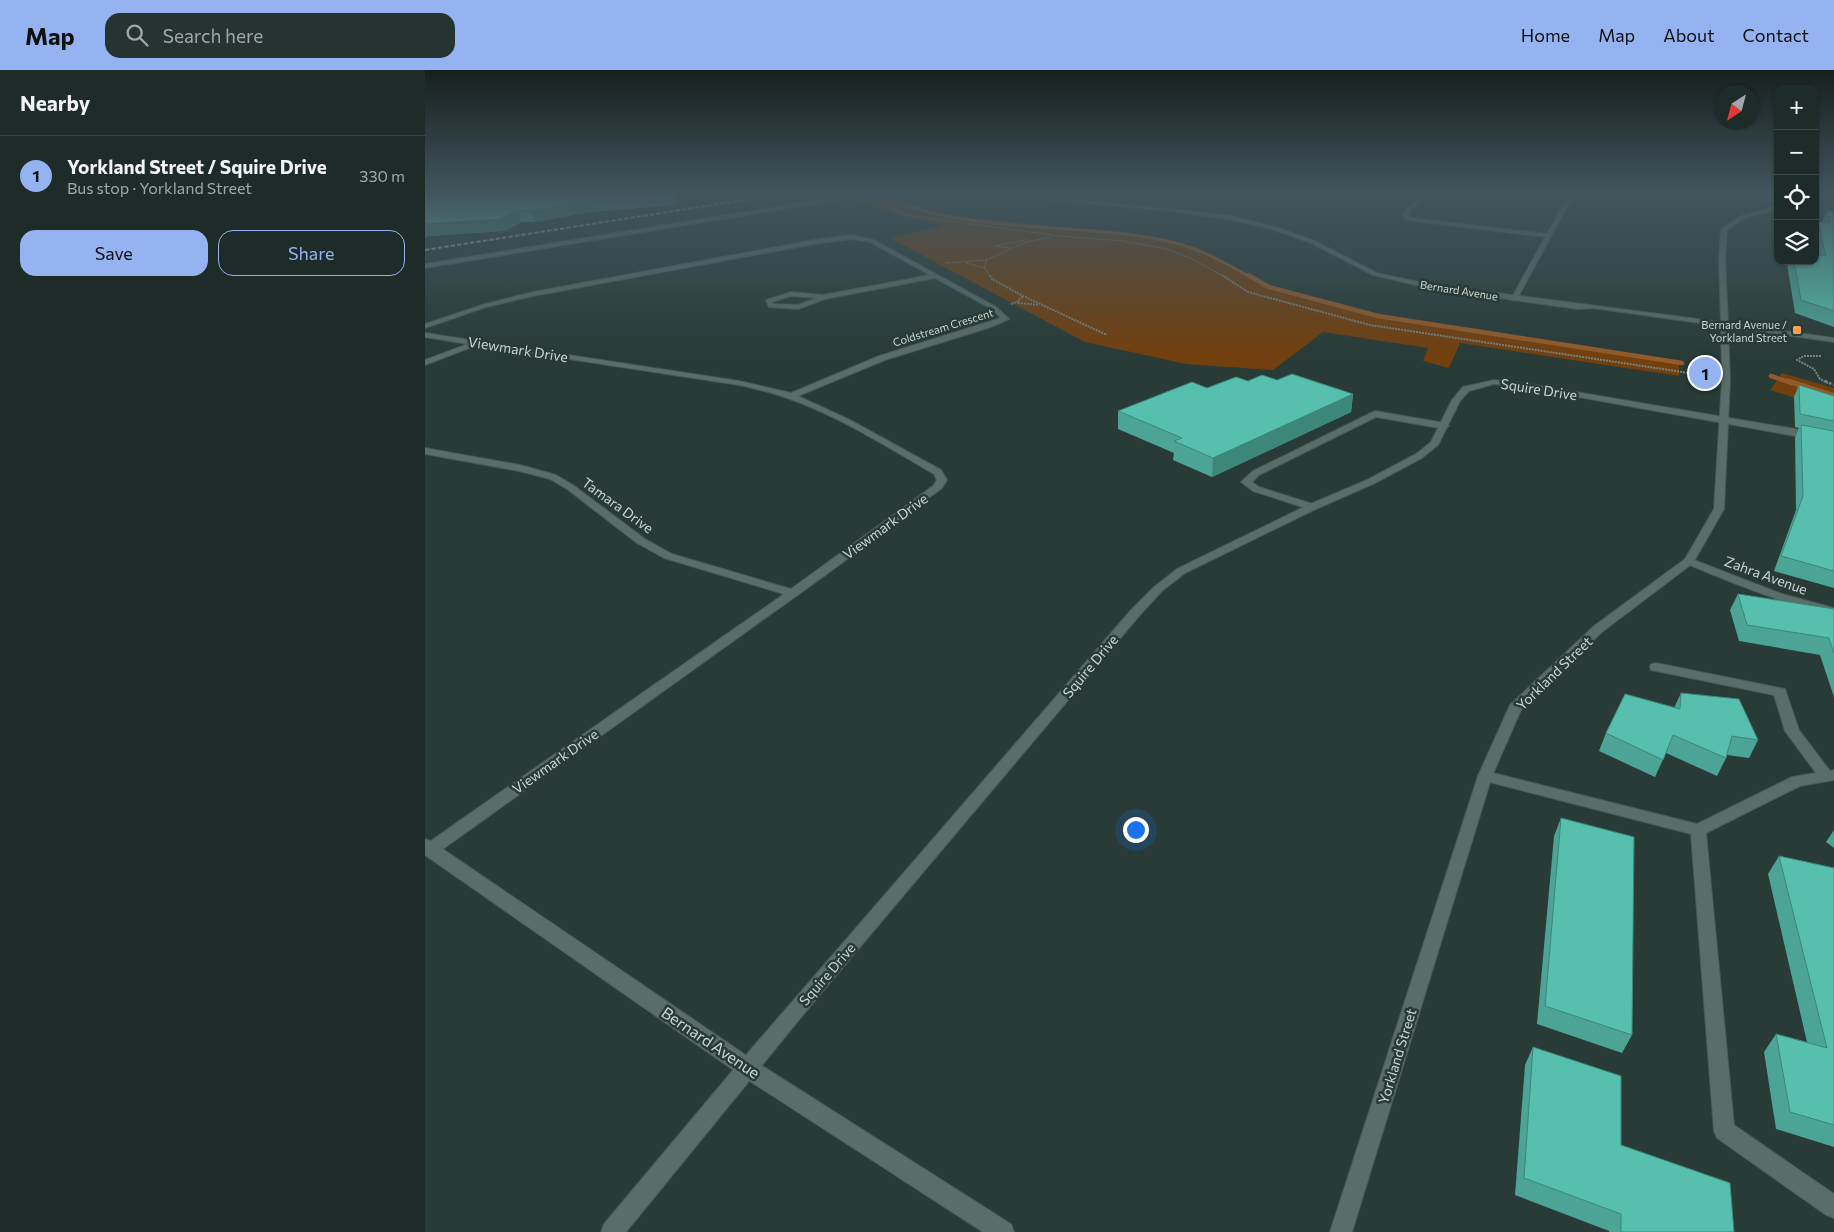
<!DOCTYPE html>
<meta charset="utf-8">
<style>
:root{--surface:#1e2c29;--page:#263431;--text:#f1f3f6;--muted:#a1a7a8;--line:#3c4846;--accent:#95b2f1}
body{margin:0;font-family:Commissioner,sans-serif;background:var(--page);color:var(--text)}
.controls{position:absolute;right:15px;top:15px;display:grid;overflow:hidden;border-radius:10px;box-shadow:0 1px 4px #0004}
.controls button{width:45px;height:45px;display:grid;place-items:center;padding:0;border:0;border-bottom:1px solid var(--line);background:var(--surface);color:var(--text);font:25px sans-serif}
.compass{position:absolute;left:1289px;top:15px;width:45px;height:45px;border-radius:50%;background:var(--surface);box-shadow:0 1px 4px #0004;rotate:216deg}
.you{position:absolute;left:710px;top:759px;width:18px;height:18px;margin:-12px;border:4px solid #fff;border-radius:50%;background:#1a73e8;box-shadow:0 0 0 8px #1a73e833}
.badge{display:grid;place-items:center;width:32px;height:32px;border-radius:50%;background:var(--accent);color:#111;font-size:16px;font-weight:700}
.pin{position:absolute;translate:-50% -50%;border:2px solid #fff;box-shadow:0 1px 5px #0006}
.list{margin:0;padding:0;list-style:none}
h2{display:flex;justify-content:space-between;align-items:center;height:65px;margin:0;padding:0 20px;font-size:21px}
h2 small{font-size:16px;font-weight:400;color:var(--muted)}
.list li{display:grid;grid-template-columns:32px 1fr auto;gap:15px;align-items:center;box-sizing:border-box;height:80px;padding:0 20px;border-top:1px solid var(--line)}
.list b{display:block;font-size:19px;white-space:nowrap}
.list p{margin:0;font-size:16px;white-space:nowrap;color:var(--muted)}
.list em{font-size:16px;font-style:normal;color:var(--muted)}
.actions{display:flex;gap:10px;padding:15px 20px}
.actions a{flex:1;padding:11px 0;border:1px solid var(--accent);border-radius:15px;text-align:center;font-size:18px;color:var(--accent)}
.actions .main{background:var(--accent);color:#111}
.icon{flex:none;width:28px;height:28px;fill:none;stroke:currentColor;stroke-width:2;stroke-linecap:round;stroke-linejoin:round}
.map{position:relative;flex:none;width:1409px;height:1162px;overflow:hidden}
header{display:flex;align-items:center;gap:30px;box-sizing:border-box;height:70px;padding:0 25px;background:var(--accent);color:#111}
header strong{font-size:24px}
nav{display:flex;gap:28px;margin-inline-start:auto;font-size:18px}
.search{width:350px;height:45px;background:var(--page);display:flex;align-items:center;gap:12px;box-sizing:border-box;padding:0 18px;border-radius:15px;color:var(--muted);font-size:19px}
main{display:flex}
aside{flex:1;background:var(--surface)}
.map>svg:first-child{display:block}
.green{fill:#723f0e}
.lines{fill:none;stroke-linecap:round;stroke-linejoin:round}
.stream-far2{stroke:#945a27;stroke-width:3}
.stream-far1{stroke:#945a27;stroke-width:4.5}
.stream{stroke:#945a27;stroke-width:5.5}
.lane-casing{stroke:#475855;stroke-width:2}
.street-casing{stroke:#475855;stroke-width:2}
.secondary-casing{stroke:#475855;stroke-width:2}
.path-far2{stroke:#758481;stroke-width:1;stroke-dasharray:2 1;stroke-linecap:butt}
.path-far1{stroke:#758481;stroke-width:2;stroke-dasharray:2 1;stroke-linecap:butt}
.path{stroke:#758481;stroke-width:2.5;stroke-dasharray:2.5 2;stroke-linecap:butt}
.lane{fill:#596d69;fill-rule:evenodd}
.street{fill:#596d69;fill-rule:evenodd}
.secondary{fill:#596d69;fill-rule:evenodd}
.rail{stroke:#9eaba8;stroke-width:2;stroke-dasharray:4.5 2;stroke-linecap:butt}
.wall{fill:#4ba496}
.shaded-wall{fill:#3d867a}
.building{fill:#57bfae;stroke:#3d867a}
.poi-dot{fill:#fa9f4f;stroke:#283b37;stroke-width:2}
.labels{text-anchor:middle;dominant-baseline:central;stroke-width:5;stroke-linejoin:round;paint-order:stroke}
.far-street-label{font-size:11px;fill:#cbd6d4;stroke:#283b37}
.far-poi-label{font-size:11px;fill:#cbd6d4;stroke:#283b37;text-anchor:end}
.street-label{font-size:14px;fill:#cbd6d4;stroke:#283b37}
.near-street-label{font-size:16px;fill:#cbd6d4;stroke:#283b37}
</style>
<header>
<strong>Map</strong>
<div class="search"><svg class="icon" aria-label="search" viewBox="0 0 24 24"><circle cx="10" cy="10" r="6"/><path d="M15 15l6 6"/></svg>Search here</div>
<nav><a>Home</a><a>Map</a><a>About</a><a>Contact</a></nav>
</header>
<main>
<aside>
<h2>Nearby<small></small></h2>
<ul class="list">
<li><span class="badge">1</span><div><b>Yorkland Street / Squire Drive</b><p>Bus stop · Yorkland Street</p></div><em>330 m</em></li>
</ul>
<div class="actions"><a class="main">Save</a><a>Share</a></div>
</aside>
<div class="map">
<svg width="1409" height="1162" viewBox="0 0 1409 1162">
<rect width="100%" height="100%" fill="#283b37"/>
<path class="green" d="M 471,127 L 496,140 L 529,146 L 715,165 L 772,177 L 837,214 L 938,244 L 1041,262 L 1254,291 L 1254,306 L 1035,273 L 1024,298 L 998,291 L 1003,278 L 898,262 L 848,300 L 761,294 L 660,272 L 465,168 L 517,156 L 483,148 L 432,130 Z
M 1357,303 L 1409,318 L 1409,340 L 1345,320 Z"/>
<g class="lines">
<path class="stream-far2" d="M 475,133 C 557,163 652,153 738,170 C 770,176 797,191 825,207"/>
<path class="stream-far1" d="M 823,205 L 844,217 L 953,246 L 1257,293
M 1346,306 L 1367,313"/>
<path class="stream" d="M 1363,311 L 1409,326"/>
<defs>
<path id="lane" d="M 950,341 L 1020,353 L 1024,356 L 1020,359 L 951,347 L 834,405 L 827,412 L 834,417 L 891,435 L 891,439 L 883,439 L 828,421 L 816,412 L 828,401 Z
M 1231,593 L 1360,619 L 1374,660 L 1405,701 L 1409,700 L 1409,710 L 1375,716 L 1281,763 L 1309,1055 L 1409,1124 L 1409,1148 L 1401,1145 L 1292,1068 L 1289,1061 L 1266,764 L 1060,711 L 1055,710 L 1053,706 L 1055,702 L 1060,701 L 1272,754 L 1367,707 L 1391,703 L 1360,661 L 1349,625 L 1226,600 L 1225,597 L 1226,594 Z"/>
<path id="street" d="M 997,124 L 1002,124 L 983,143 L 983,145 L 986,148 L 1122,164 L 1144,124 L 1149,124 L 1092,229 L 1089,231 L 1086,229 L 1120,167 L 982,150 L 977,145 L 979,142 Z
M 1309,124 L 1320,124 L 1353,131 L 1353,133 Z
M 426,165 L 449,170 L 571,237 L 584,249 L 566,257 L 460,290 L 373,326 L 425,350 L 516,400 L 522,410 L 517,418 L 402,504 L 11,784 L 5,786 L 0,785 L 0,775 L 359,524 L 239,488 L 212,473 L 142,419 L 125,409 L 94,401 L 0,384 L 0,378 L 95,395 L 131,405 L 148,415 L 220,469 L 247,484 L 366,519 L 508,416 L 512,410 L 509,404 C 462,377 414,346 362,328 C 347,322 330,319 314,315 L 52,275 L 0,295 L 0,290 L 43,274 L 0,267 L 0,263 L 314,311 L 366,323 L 454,286 L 576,248 L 567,239 L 510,208 L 400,229 L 373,239 L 344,237 L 341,230 L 366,222 L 398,225 L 505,205 L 445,172 L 426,169 L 389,174 L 108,226 L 61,237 L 0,258 L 0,254 L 57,235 L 108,222 L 389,170 ZM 366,226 L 391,228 L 373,235 L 348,234 L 347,232 Z
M 1069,310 L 1097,313 L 1394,363 L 1409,367 L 1409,373 L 1097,317 L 1069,314 L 1044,321 L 1035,331 L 1013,375 L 997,388 L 948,414 L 891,439 L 760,503 L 737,521 L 714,546 L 387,934 L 201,1162 L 176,1162 L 179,1154 L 309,999 L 706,540 L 729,517 L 752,499 L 883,435 L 942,410 L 991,384 L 1006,372 L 1027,330 L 1038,317 Z
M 1264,488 L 1357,524 L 1409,538 L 1409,546 C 1357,533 1309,514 1260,493 L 1259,491 Z"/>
<path id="secondary" d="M 430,124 L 449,124 L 0,198 L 0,194 Z
M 566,124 L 587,124 L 745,139 L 807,146 L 851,157 L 890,171 L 952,203 L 1003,214 L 1296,252 L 1294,190 L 1296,159 L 1316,146 L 1353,136 L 1353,139 L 1320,148 L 1302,160 L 1300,190 L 1303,253 L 1409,268 L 1409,272 L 1303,257 L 1305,310 L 1299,439 L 1268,493 L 1177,562 L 1096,640 L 1067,706 L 927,1162 L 905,1162 L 1053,706 L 1085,635 L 1169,556 L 1260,489 L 1289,439 L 1297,310 L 1296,256 L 1168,238 L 1153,239 L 1003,218 L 948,205 L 886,173 L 847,159 L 807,150 L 745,141 Z
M 0,769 L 6,771 L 328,990 L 586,1154 L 589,1162 L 558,1162 L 314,1004 L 0,785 Z"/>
</defs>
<use href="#lane" class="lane-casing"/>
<use href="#street" class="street-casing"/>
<use href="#secondary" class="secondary-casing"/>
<path class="path-far2" d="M 456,134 L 480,145 L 635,166 L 698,171 L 742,179 L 767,189 L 800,207
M 585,178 L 570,176 L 600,170
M 521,193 L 561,190
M 541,193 L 560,198
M 565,207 L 560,198 L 561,190 L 601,172 L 627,167"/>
<path class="path-far1" d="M 565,205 L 567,209 L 598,226 L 682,265
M 797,205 L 823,222 L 945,255 L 1264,303
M 593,233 L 614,235
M 586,234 L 592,232 L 598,226
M 1396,286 L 1379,286 L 1372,290 L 1389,299 L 1395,309 L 1403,313"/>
<path class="path" d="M 1400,311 L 1409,315"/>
<use href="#lane" class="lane"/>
<use href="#street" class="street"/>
<use href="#secondary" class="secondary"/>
<path class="rail" d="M 0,180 L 358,124"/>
</g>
<path class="wall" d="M 0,124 L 250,124 L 250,135 L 164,142 L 110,152 L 97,152 L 79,161 L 4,166 L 0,167 Z
M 1402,141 L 1409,142 L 1409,257 L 1370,243 L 1362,194 L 1364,191 L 1390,191 L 1393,185 L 1390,170 L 1390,158 L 1393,152 L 1397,152 Z
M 852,310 L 928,324 L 926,342 L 787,407 L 748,390 L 749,383 L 693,359 L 693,341 L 782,318 L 823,311 Z
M 1374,315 L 1409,326 L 1409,518 L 1349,501 L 1371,440 L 1370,368 L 1374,358 L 1370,357 L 1369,327 Z
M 1313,524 L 1409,539 L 1409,627 L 1395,585 L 1314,571 L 1305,540 Z
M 1256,623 L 1333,670 L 1324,688 L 1302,685 L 1301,688 L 1292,706 L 1241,683 L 1230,707 L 1174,681 L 1181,663 L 1249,638 Z
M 1136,748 L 1207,965 L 1197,983 L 1112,954 L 1129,766 Z
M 1409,760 L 1409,778 L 1401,772 Z
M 1354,786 L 1409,798 L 1409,1077 L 1351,1059 L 1339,982 L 1351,964 L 1382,972 L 1343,804 Z
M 1108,977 L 1196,1075 L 1309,1162 L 1184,1162 L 1184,1161 L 1090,1125 L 1100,995 Z"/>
<path class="shaded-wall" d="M 238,124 L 250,124 L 250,135 L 164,142 L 110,152 L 106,141 L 160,131 Z
M 93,140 L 97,152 L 79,161 L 4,166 L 0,167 L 0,154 Z
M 928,324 L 926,342 L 787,407 L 788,388 Z"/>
<path class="building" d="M 0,124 L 238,124 L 160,131 L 106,141 L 93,140 L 75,149 L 0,154 Z
M 1402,141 L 1409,142 L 1409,241 L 1376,230 L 1369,191 L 1390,191 L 1390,184 L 1401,186 L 1393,152 L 1405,153 Z
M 867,304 L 928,324 L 788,388 L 749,371 L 757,368 L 693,341 L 767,312 L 782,318 L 811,307 L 823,311 L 837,305 L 852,310 Z
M 1374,315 L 1409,326 L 1409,351 L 1375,344 Z
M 1376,355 L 1409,361 L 1409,501 L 1356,486 L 1378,426 Z
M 1313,524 L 1409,539 L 1409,583 L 1404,568 L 1322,555 Z
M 1256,623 L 1314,629 L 1333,670 L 1307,666 L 1301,688 L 1248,665 L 1238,690 L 1181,663 L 1200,624 L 1255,639 Z
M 1136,748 L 1209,767 L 1207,965 L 1120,936 Z
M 1354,786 L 1409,798 L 1409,1055 L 1365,1042 L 1351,964 L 1402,978 Z
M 1108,977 L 1196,1006 L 1196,1075 L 1305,1113 L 1309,1162 L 1196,1162 L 1196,1144 L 1099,1108 Z"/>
<linearGradient id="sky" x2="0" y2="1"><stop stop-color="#16201e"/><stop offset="0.43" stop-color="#42555e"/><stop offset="1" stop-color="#42555e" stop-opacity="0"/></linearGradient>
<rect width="1409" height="287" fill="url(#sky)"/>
<rect class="poi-dot" x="1367" y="255" width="10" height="10" rx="2.5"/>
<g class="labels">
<g class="far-street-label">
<text transform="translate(1034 220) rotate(9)">Bernard Avenue</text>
<text transform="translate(518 257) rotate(-17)">Coldstream Crescent</text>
</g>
<g class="far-poi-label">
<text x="1362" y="254">Bernard Avenue /<tspan x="1362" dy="13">Yorkland Street</tspan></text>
</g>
<g class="street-label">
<text transform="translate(93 279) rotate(9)">Viewmark Drive</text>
<text transform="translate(1114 319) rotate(9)">Squire Drive</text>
<text transform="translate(193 435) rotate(36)">Tamara Drive</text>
<text transform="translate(460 456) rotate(-36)">Viewmark Drive</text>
<text transform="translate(1341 505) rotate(20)">Zahra Avenue</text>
<text transform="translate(665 596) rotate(-50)">Squire Drive</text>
<text transform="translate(1129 603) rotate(-44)">Yorkland Street</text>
<text transform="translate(130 691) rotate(-35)">Viewmark Drive</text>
<text transform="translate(402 904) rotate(-49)">Squire Drive</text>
<text transform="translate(972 986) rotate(-73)">Yorkland Street</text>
</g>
<g class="near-street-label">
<text transform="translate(286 972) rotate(34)">Bernard Avenue</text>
</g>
</g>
</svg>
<div class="controls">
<button>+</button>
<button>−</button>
<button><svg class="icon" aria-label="locate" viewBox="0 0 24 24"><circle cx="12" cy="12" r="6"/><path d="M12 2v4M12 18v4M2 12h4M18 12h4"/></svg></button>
<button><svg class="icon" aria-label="layers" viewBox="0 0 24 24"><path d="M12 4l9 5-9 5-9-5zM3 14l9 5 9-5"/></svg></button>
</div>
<svg class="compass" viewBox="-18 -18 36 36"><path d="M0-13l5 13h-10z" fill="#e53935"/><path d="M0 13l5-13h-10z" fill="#a1a7a8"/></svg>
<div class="you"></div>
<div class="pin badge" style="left:1280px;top:303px">1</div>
</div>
</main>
